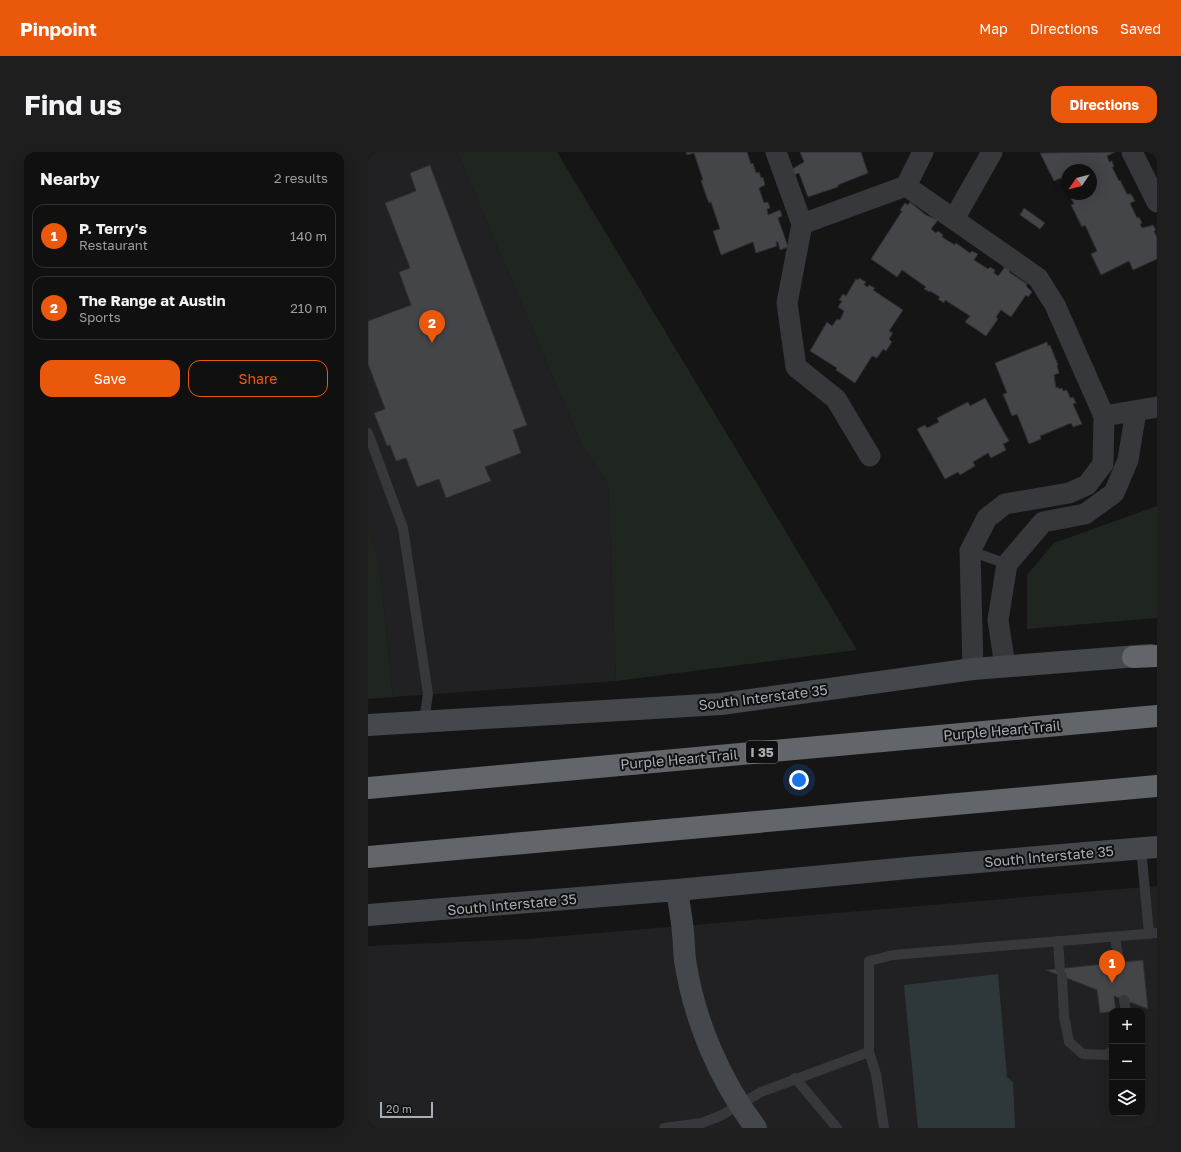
<!DOCTYPE html>
<meta charset="utf-8">
<style>
:root{--surface:#101010;--page:#1e1e1e;--text:#f1f3f6;--muted:#9c9d9f;--line:#303030;--accent:#ea580c}
body{margin:0;font-family:"Golos Text",sans-serif;background:var(--page);color:var(--text)}
.controls{position:absolute;right:12px;bottom:12px;display:grid;overflow:hidden;border-radius:8px;box-shadow:0 4px 16px #0002}
.controls button{width:36px;height:36px;display:grid;place-items:center;padding:0;border:0;border-bottom:1px solid var(--line);background:var(--surface);color:var(--text);font:20px sans-serif}
.compass{position:absolute;left:693px;top:12px;width:36px;height:36px;border-radius:50%;background:var(--surface);box-shadow:0 4px 16px #0002;rotate:235deg}
.scale{position:absolute;left:12px;bottom:10px;width:53px;box-sizing:border-box;padding-left:4px;border:2px solid #a7aeb5;border-top:0;font-size:11px;line-height:14px;white-space:nowrap;color:#a7aeb5;-webkit-text-stroke:3px #101011;paint-order:stroke}
.you{position:absolute;left:431px;top:628px;width:14px;height:14px;margin:-10px;border:3px solid #fff;border-radius:50%;background:#1a73e8;box-shadow:0 0 0 6px #1a73e833}
.badge{display:grid;place-items:center;width:26px;height:26px;border-radius:50%;background:var(--accent);color:#fff;font-size:13px;font-weight:700}
.pin{position:absolute;translate:-50% -33px;filter:drop-shadow(0 1px 2px #0008)}
.pin::after{content:'';position:absolute;top:21px;width:14px;height:12px;background:inherit;clip-path:polygon(0 0,100% 0,50% 100%)}
.list{margin:0;padding:0;list-style:none}
h2{display:flex;justify-content:space-between;align-items:center;height:52px;margin:0;padding:0 16px;font-size:17px}
h2 small{font-size:13px;font-weight:400;color:var(--muted)}
.list li{display:grid;grid-template-columns:26px 1fr auto;gap:12px;align-items:center;box-sizing:border-box;height:64px;margin:0 8px 8px;padding:0 8px;border:1px solid var(--line);border-radius:12px}
.list b{display:block;font-size:15px;white-space:nowrap}
.list p{margin:0;font-size:13px;white-space:nowrap;color:var(--muted)}
.list em{font-size:13px;font-style:normal;color:var(--muted)}
.actions{display:flex;gap:8px;padding:12px 16px}
.actions a{flex:1;padding:9px 0;border:1px solid var(--accent);border-radius:12px;text-align:center;font-size:14px;color:var(--accent)}
.actions .main{background:var(--accent);color:#fff}
.icon{flex:none;width:22px;height:22px;fill:none;stroke:currentColor;stroke-width:2;stroke-linecap:round;stroke-linejoin:round}
.map{position:relative;flex:none;width:789px;height:976px;overflow:hidden;border-radius:12px}
header{display:flex;align-items:center;gap:24px;box-sizing:border-box;height:56px;padding:0 20px;background:var(--accent);color:#fff}
header strong{font-size:19px}
nav{display:flex;gap:22px;margin-inline-start:auto;font-size:14px}
.intro{display:flex;align-items:center;justify-content:space-between;box-sizing:border-box;height:96px;padding:0 24px}
h1{margin:0;font-size:28px}
.button{padding:10px 18px;border-radius:12px;background:var(--accent);color:#fff;font-size:14px;font-weight:700}
main{display:flex;gap:24px;padding:0 24px}
aside{flex:1;background:var(--surface);border-radius:12px;box-shadow:0 4px 16px #0002}
.map>svg:first-child{display:block}
.built{fill:#212123;fill-rule:evenodd}
.green{fill:#1f261f}
.water{fill:#2e383b}
.building{fill:#444549;stroke:#2f2f32}
.lines{fill:none;stroke-linecap:round;stroke-linejoin:round}
.lane{stroke:#36383b;stroke-width:10}
.street{stroke:#36383b;stroke-width:21}
.secondary{stroke:#44474b;stroke-width:22}
.highway{stroke:#62666b;stroke-width:22}
.labels{text-anchor:middle;dominant-baseline:central;stroke-width:4;stroke-linejoin:round;paint-order:stroke}
.shield{fill:#101011;stroke:#7a7f84;stroke-width:1}
.shield-label{font-size:13px;font-weight:bold;fill:#a7aeb5}
.street-label{font-size:14px;fill:#a7aeb5;stroke:#101011}
</style>
<header>
<strong>Pinpoint</strong>
<nav><a>Map</a><a>Directions</a><a>Saved</a></nav>
</header>
<div class="intro"><h1>Find us</h1><a class="button">Directions</a></div>
<main>
<aside>
<h2>Nearby<small>2 results</small></h2>
<ul class="list">
<li><span class="badge">1</span><div><b>P. Terry's</b><p>Restaurant</p></div><em>140 m</em></li>
<li><span class="badge">2</span><div><b>The Range at Austin</b><p>Sports</p></div><em>210 m</em></li>
</ul>
<div class="actions"><a class="main">Save</a><a>Share</a></div>
</aside>
<div class="map">
<svg width="789" height="976" viewBox="0 0 789 976">
<rect width="100%" height="100%" fill="#151516"/>
<path class="built" d="M 0,0 L 89,0 L 215,296 L 240,331 L 248,529 L 25,545 L 11,410 L 0,376 Z
M 789,734 L 789,976 L 0,976 L 0,794 L 158,787 ZM 744,859 L 774,859 L 774,961 L 744,961 Z"/>
<path class="green" d="M 89,0 L 189,0 L 489,498 L 248,529 L 240,331 L 215,296 Z
M 789,354 L 789,466 L 659,477 L 659,423 L 686,391 Z
M 0,376 L 11,410 L 25,545 L 0,547 Z"/>
<path class="water" d="M 630,822 L 639,925 L 645,930 L 647,976 L 550,976 L 536,833 Z"/>
<path class="building" d="M 318,0 L 379,0 L 383,12 L 385,11 L 388,21 L 391,20 L 393,26 L 395,25 L 397,33 L 391,36 L 396,51 L 400,50 L 402,56 L 399,57 L 400,63 L 412,58 L 414,64 L 410,66 L 420,95 L 412,98 L 410,90 L 408,90 L 409,94 L 388,101 L 385,90 L 353,103 L 345,79 L 352,77 L 343,50 L 341,51 L 336,38 L 333,28 L 335,28 L 326,1 L 319,3 Z
M 432,0 L 493,0 L 500,21 L 470,33 L 470,35 L 440,45 L 431,21 L 426,23 L 424,17 L 436,10 Z
M 747,0 L 739,4 L 741,10 L 744,9 L 746,15 L 744,15 L 751,29 L 752,28 L 759,42 L 763,42 L 767,49 L 762,51 L 769,66 L 771,65 L 774,71 L 772,72 L 774,76 L 785,73 L 788,78 L 786,79 L 789,85 L 789,107 L 765,118 L 761,109 L 733,123 L 723,102 L 729,99 L 717,73 L 714,75 L 703,53 L 706,52 L 701,42 L 723,42 L 723,18 L 699,18 L 699,38 L 693,26 L 686,29 L 672,1 Z
M 62,13 L 159,273 L 145,278 L 153,301 L 117,315 L 123,329 L 78,346 L 71,327 L 49,335 L 38,306 L 28,309 L 22,293 L 19,294 L 6,261 L 17,257 L 0,212 L 0,169 L 43,153 L 31,120 L 42,116 L 17,51 L 48,39 L 42,21 Z
M 542,50 L 558,63 L 570,68 L 563,77 L 568,81 L 570,79 L 575,83 L 574,85 L 587,93 L 588,91 L 602,101 L 604,99 L 610,102 L 606,108 L 620,117 L 622,115 L 627,118 L 626,121 L 630,124 L 637,115 L 642,118 L 641,120 L 659,132 L 658,134 L 664,140 L 660,145 L 658,143 L 643,165 L 633,158 L 628,165 L 630,167 L 618,184 L 597,170 L 602,164 L 577,148 L 576,151 L 570,147 L 572,145 L 562,139 L 562,140 L 556,137 L 558,135 L 534,118 L 529,125 L 503,107 L 534,59 L 532,58 L 537,51 L 540,53 Z
M 656,56 L 677,71 L 672,77 L 652,63 Z
M 491,126 L 498,130 L 496,133 L 500,135 L 501,133 L 507,136 L 505,138 L 535,158 L 521,179 L 525,181 L 521,187 L 524,190 L 518,199 L 515,197 L 509,206 L 504,204 L 487,231 L 468,218 L 469,216 L 442,199 L 459,170 L 464,174 L 469,167 L 472,168 L 476,159 L 470,155 L 474,149 L 471,148 L 475,142 L 478,144 L 488,127 L 490,128 Z
M 679,190 L 680,194 L 682,193 L 690,213 L 689,214 L 691,221 L 686,223 L 688,236 L 690,235 L 691,237 L 694,236 L 695,239 L 699,238 L 702,246 L 705,245 L 708,251 L 705,252 L 714,272 L 705,275 L 703,271 L 672,284 L 673,287 L 661,292 L 649,262 L 644,264 L 635,242 L 639,241 L 627,211 Z
M 617,246 L 641,289 L 635,292 L 638,298 L 623,306 L 620,301 L 605,310 L 607,314 L 592,323 L 590,320 L 577,327 L 549,277 L 557,273 L 559,276 L 571,270 L 569,266 L 600,250 L 602,254 Z
M 775,808 L 780,857 L 746,844 L 748,859 L 732,861 L 729,838 L 678,818 Z"/>
<g class="lines">
<path class="lane" d="M 0,281 L 35,376 L 60,542 L 56,569
M 602,399 L 639,412
M 773,696 L 781,782
M 747,785 L 751,811
M 690,789 L 692,817
M 694,824 L 696,864 L 701,890 L 715,902 L 739,903 L 744,899
M 756,848 L 758,859
M 501,900 L 508,922 L 516,976
M 427,926 L 469,976
M 296,976 L 334,971 L 354,963 L 393,940 L 501,900 L 501,809 L 525,803 L 789,781"/>
<path class="street" d="M 408,0 L 434,72
M 764,0 L 789,50
M 538,34 L 555,0
M 586,67 L 624,0
M 736,264 L 789,255
M 502,304 L 468,247 L 428,215 L 419,151 L 434,72 L 538,34 L 670,126 L 687,153 L 736,264 L 735,312 L 719,333 L 701,341 L 637,352 L 619,366 L 602,399 L 605,517
M 637,514 L 630,468 L 639,412 L 675,370 L 717,362 L 746,341 L 760,308 L 768,259"/>
<path class="secondary" d="M 0,573 L 353,552 L 605,517 L 783,503
M 309,738 C 311,753 314,767 315,781 C 316,790 316,799 317,808 C 326,868 352,929 388,976
M 0,763 L 309,738 L 551,715 L 789,695"/>
<path class="highway" d="M 765,505 L 789,504
M 0,636 L 789,564
M 0,705 L 789,634"/>
</g>
<g class="labels">
<rect class="shield" x="378" y="589" width="32" height="22" rx="3"/>
<g class="shield-label">
<text x="394" y="600">I 35</text>
</g>
<g class="street-label">
<text transform="translate(395 545) rotate(-7)">South Interstate 35</text>
<text transform="translate(634 578) rotate(-5)">Purple Heart Trail</text>
<text transform="translate(311 607) rotate(-5)">Purple Heart Trail</text>
<text transform="translate(681 704) rotate(-5)">South Interstate 35</text>
<text transform="translate(144 752) rotate(-5)">South Interstate 35</text>
</g>
</g>
</svg>
<div class="controls">
<button>+</button>
<button>−</button>
<button><svg class="icon" aria-label="layers" viewBox="0 0 24 24"><path d="M12 4l9 5-9 5-9-5zM3 14l9 5 9-5"/></svg></button>
</div>
<svg class="compass" viewBox="-18 -18 36 36"><path d="M0-13l5 13h-10z" fill="#e53935"/><path d="M0 13l5-13h-10z" fill="#9c9d9f"/></svg>
<div class="scale">20 m</div>
<div class="you"></div>
<div class="pin badge" style="left:744px;top:831px">1</div>
<div class="pin badge" style="left:64px;top:191px">2</div>
</div>
</main>
